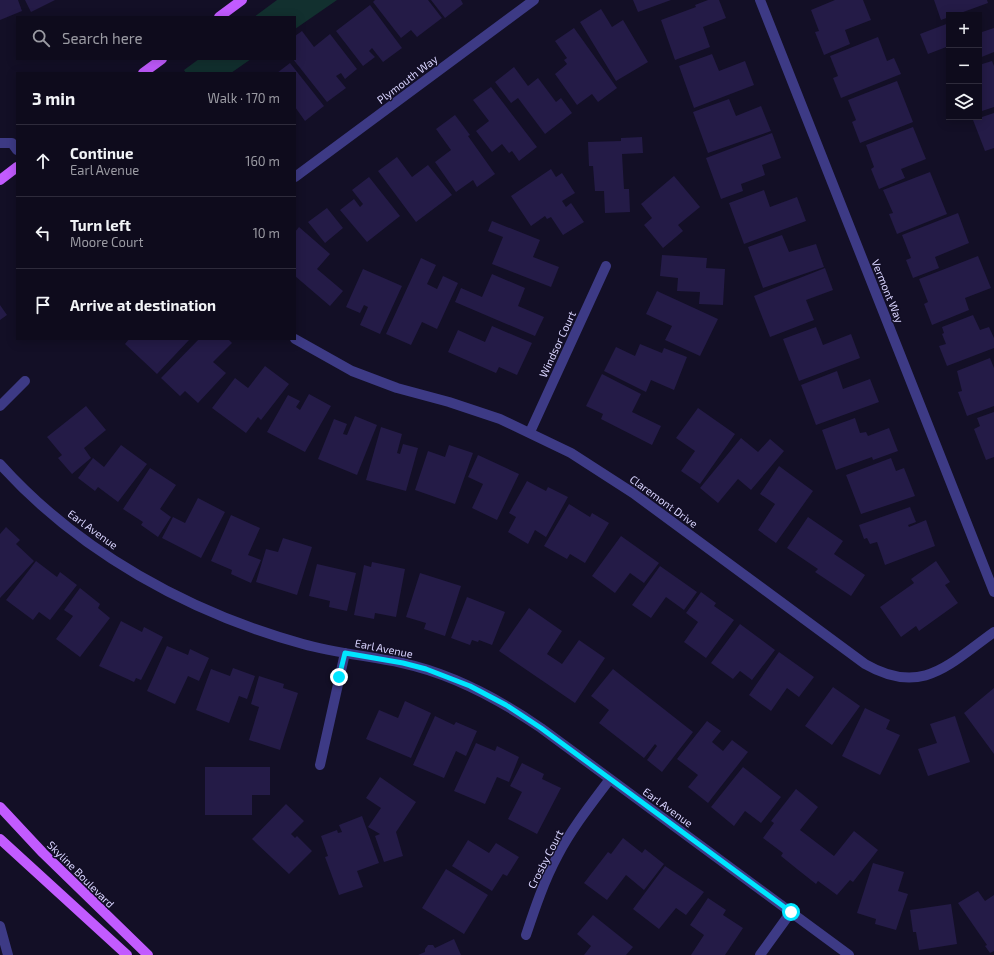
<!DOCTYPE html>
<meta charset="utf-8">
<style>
:root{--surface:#0e0b1c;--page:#171425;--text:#f1f3f6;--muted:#9b9ba3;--line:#2e2b3b}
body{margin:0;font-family:"Exo 2",sans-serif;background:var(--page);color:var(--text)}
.controls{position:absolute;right:12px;top:12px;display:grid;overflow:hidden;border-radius:0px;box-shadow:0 2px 10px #0003}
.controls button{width:36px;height:36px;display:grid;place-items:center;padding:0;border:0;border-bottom:1px solid var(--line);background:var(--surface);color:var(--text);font:20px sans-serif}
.stop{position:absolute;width:12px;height:12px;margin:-9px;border:3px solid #00e5ff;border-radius:50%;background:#fff}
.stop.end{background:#00e5ff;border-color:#fff;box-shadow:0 1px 4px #0008}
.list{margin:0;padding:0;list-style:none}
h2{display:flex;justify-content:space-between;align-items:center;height:52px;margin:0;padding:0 16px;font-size:17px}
h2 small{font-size:13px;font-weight:400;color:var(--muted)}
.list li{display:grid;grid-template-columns:26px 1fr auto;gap:12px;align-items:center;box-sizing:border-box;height:72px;padding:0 16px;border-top:1px solid var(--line)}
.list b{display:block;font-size:15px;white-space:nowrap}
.list p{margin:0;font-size:13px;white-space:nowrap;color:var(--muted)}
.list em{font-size:13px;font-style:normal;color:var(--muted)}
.icon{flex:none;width:22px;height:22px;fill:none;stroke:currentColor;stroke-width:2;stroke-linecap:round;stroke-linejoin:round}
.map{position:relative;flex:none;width:994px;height:955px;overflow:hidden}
.search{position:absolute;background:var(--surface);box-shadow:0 2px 10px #0003;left:16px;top:16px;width:280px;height:44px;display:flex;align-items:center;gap:10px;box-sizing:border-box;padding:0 14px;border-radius:0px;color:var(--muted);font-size:15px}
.panel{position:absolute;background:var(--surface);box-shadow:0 2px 10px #0003;left:16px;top:72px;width:280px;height:268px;border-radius:0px}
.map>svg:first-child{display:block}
.green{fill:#12302f}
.building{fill:#241b47}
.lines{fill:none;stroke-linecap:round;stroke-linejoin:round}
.lane{stroke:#3d3a85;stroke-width:10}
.street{stroke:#3d3a85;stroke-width:10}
.primary{stroke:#c25bff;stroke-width:10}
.route{stroke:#00e5ff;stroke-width:5}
.labels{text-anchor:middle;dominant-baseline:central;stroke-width:3;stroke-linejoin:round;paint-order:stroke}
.street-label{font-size:11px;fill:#d9d4ff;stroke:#130f26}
</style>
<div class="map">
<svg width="994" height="955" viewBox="0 0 994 955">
<rect width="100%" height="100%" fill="#130f26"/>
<path class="green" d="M 277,0 L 337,0 L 295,29 L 295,17 L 254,17 Z
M 199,59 L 251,59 L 231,73 L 186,73 L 184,70 Z"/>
<path class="building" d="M 0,0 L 18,0 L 22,11 L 0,20 Z
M 25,0 L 55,0 L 31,12 Z
M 375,0 L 428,0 L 442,18 L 417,37 L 411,30 L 401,38 L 373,2 Z
M 431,0 L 461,0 L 463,4 L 445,18 Z
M 633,0 L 671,0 L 638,12 Z
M 708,0 L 719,0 L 726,18 L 703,27 L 710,47 L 675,60 L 661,20 L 696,7 L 695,5 Z
M 835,0 L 863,0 L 871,20 L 845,30 L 850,44 L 824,55 L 815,32 L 819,31 L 811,10 Z
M 934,0 L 987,0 L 988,3 L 955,15 L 949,15 L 949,17 L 941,20 Z
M 370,5 L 402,48 L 383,62 L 372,48 L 369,51 L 375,57 L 363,66 L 336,31 Z
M 601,9 L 612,27 L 623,20 L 648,62 L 616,81 L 580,22 Z
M 949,23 L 949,46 L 928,54 L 920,34 Z
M 574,28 L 617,88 L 598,102 L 592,94 L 577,105 L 555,74 L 567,64 L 564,60 L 567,58 L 555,41 Z
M 994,28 L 994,52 L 979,58 L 979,33 Z
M 302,31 L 314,47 L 330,34 L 357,69 L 345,79 L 341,73 L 336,76 L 346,88 L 327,102 L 293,59 L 295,59 L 295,36 Z
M 878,37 L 887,61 L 894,58 L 901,74 L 841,98 L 833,78 L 838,76 L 830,56 Z
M 712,54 L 719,71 L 745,61 L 754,85 L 694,108 L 679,66 Z
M 992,61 L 994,66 L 994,107 L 979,112 L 979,65 Z
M 290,63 L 324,106 L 305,121 L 295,107 L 295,73 L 277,73 Z
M 514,67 L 528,86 L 538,78 L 556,102 L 561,98 L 572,113 L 545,134 L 518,98 L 511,103 L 495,82 Z
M 897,81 L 913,122 L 860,143 L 852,122 L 856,120 L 848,100 Z
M 491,87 L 537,147 L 519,161 L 512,151 L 509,153 L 502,144 L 492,152 L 476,131 L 489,121 L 473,100 Z
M 729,99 L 736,116 L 761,106 L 771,131 L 708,153 L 693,112 Z
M 994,113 L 994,148 L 985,151 L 973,120 Z
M 455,115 L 470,135 L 468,136 L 495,174 L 477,187 L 473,180 L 456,192 L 435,162 L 451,150 L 436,129 Z
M 913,127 L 926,159 L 901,169 L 905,178 L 879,189 L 871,169 L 874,167 L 866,145 Z
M 772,133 L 781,158 L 762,165 L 765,175 L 741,184 L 743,191 L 721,199 L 706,158 Z
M 642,137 L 643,153 L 622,154 L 624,189 L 629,189 L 630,212 L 605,213 L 604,191 L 595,191 L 593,166 L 589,166 L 588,142 L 621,141 L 621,138 Z
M 397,157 L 412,177 L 428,165 L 452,195 L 416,222 L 378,171 Z
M 551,169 L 556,177 L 562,173 L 575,193 L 562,201 L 566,207 L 571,203 L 584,222 L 563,235 L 551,217 L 547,219 L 545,216 L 531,226 L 511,196 Z
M 930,172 L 947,214 L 897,234 L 889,214 L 893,213 L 883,190 Z
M 674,176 L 700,207 L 678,225 L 683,231 L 663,248 L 644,225 L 652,218 L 641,204 Z
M 369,177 L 400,216 L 367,242 L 340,210 L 354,199 L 360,207 L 363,204 L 352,190 Z
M 764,190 L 770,207 L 797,197 L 806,221 L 744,244 L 729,203 Z
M 327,208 L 343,228 L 325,243 L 308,222 Z
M 958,213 L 969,243 L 935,257 L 939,268 L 913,278 L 906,260 L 911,258 L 902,235 Z
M 492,221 L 540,240 L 533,257 L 559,267 L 551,287 L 492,264 L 503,237 L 488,231 Z
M 299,227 L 330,254 L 317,269 L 343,291 L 330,306 L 295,276 L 295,232 Z
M 782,235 L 789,252 L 816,244 L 824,267 L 763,288 L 748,247 Z
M 662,255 L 707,258 L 706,268 L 725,269 L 723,305 L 699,304 L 700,292 L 677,291 L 678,278 L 660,276 Z
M 978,256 L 991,288 L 965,298 L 969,310 L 932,325 L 924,304 L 928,302 L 919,279 Z
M 421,258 L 436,265 L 427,284 L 437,289 L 443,276 L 458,283 L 437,329 L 422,322 L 411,345 L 386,334 Z
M 825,268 L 833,290 L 806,300 L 814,320 L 770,337 L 754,296 Z
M 363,269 L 402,286 L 380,334 L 360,325 L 368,307 L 364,305 L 360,313 L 346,307 Z
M 492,274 L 525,288 L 518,306 L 544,317 L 535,336 L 455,302 L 461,288 L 482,297 Z
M 657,291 L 718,319 L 700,356 L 665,340 L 672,326 L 646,314 Z
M 0,305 L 7,315 L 0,320 Z
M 973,315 L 980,330 L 989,327 L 994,338 L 994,348 L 947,366 L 939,346 L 946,344 L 942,334 L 944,333 L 942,327 Z
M 492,326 L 532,343 L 517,375 L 499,367 L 496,373 L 448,352 L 458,330 L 485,342 Z
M 816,327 L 823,345 L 851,334 L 860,358 L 799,381 L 783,339 Z
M 129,339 L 188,339 L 189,340 L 157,374 L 125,344 Z
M 199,339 L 228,339 L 232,343 L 213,362 L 226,373 L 198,403 L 185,391 L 180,396 L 161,378 Z
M 640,344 L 662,353 L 664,348 L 687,357 L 674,390 L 651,380 L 646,392 L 604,371 L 616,347 L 635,356 Z
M 990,358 L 994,368 L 994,406 L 967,416 L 958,392 L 962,391 L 957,371 Z
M 265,366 L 289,384 L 261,420 L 258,417 L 246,433 L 212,408 L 235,378 L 248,388 Z
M 837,371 L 843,389 L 870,379 L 879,402 L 816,425 L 801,385 Z
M 602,374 L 641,394 L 632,412 L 661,426 L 652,445 L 601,419 L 603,414 L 586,406 Z
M 309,394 L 331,406 L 305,452 L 267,432 L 288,395 L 300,401 L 296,407 L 300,410 Z
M 86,406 L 106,430 L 84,448 L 91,458 L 72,474 L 58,458 L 62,455 L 47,437 Z
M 698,408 L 735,434 L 700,484 L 681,471 L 695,451 L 676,438 Z
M 994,412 L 994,457 L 986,460 L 974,429 L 980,426 L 977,418 Z
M 355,416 L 377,425 L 357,475 L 318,459 L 334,419 L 347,424 L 343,434 L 347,435 Z
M 855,418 L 860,433 L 866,432 L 868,436 L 889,428 L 898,451 L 873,460 L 872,457 L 836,470 L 822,430 Z
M 381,427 L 402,434 L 397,453 L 400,454 L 403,444 L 418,448 L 406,491 L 366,480 Z
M 741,438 L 758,452 L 770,439 L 784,451 L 751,490 L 738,479 L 718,503 L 700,488 Z
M 121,445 L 147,464 L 118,502 L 98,487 L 95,491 L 78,478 L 93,458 L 104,467 Z
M 449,445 L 473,453 L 455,504 L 415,490 L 428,451 L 445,457 Z
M 478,455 L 519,474 L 497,520 L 472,508 L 483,484 L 468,477 Z
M 891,458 L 896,471 L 904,468 L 915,496 L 861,514 L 846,475 Z
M 779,466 L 813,491 L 776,543 L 758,530 L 775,504 L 760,494 Z
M 150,468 L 176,485 L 160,509 L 171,517 L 158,537 L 141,525 L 143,522 L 123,509 Z
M 527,481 L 546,491 L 548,487 L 568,497 L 546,537 L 535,530 L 528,544 L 508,532 L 516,517 L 509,513 Z
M 198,498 L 225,512 L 201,558 L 162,538 L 173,517 L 185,523 Z
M 569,504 L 590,517 L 592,513 L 609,523 L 585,563 L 570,554 L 567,559 L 544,546 Z
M 910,507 L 916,522 L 908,525 L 909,527 L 926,520 L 935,546 L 885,565 L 877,542 L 870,544 L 867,538 L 864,539 L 859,525 Z
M 231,515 L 260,528 L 248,555 L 261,560 L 251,583 L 231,574 L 232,570 L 211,561 Z
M 808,517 L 843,541 L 834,554 L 865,575 L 851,596 L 815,572 L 818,569 L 787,548 Z
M 6,527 L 20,540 L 16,544 L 34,561 L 0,598 L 0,534 Z
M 621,536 L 659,563 L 644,583 L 630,573 L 615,593 L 592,576 Z
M 283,538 L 312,547 L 297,595 L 256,582 L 266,549 L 278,552 Z
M 36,561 L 57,577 L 60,572 L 77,585 L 50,620 L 39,612 L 33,620 L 6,600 Z
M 936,561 L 950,582 L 945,585 L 958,603 L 919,631 L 916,626 L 901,637 L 880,607 L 914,583 L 911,579 Z
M 372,562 L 405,569 L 396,617 L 375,613 L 374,619 L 354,615 L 364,565 L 371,567 Z
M 317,564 L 356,573 L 347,611 L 329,607 L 330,601 L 309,596 Z
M 660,566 L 697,592 L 684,610 L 666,597 L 651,618 L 632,605 Z
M 420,573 L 461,586 L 445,636 L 424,629 L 426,623 L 406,617 Z
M 80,588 L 100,604 L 98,608 L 110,618 L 80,657 L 56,639 L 73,616 L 64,610 Z
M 701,592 L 716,603 L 714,606 L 734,620 L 706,658 L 684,642 L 698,622 L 686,613 Z
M 467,597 L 505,612 L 492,645 L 479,640 L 478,642 L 472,640 L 470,645 L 451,638 Z
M 529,608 L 562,631 L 547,654 L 562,664 L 579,640 L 605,658 L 575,703 L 499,651 Z
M 121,621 L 142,632 L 144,627 L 163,637 L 141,680 L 136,678 L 134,682 L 99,666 Z
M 740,624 L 775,650 L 752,680 L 740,671 L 733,679 L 711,663 Z
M 167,646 L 188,655 L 190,649 L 209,658 L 199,681 L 188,676 L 175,704 L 147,691 Z
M 779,652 L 814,677 L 799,697 L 787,688 L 771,711 L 749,695 Z
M 233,668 L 255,676 L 247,699 L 239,696 L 229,723 L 196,710 L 211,669 L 230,676 Z
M 613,669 L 693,732 L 662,772 L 647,760 L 657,746 L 655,744 L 644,758 L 599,723 L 609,710 L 591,696 Z
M 259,676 L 284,684 L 283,688 L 298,693 L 280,750 L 249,740 L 259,707 L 251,704 Z
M 833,687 L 860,706 L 832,745 L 805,726 Z
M 994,688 L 994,754 L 964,713 Z
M 405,701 L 431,713 L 411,758 L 366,739 L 379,710 L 398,718 Z
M 865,708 L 890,720 L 886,729 L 900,735 L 880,775 L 842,756 Z
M 435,716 L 454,725 L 456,722 L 477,731 L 466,756 L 456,751 L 444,778 L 413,765 Z
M 955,716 L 970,762 L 928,776 L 918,749 L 937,743 L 930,724 Z
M 707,721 L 721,731 L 712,742 L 723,751 L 732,740 L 748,752 L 708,803 L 688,787 L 698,775 L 677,759 Z
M 476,743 L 495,751 L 497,746 L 519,757 L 509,782 L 497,777 L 485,804 L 454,791 Z
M 522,763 L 544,774 L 542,779 L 561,788 L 537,834 L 508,819 L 522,792 L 510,786 Z
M 205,767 L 270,767 L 270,795 L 252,795 L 252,815 L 205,815 Z
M 743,767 L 781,797 L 761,823 L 745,811 L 734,826 L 711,807 Z
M 380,777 L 416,802 L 396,832 L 403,856 L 384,862 L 375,836 L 380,834 L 368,827 L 381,808 L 366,798 Z
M 796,789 L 818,807 L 800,830 L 834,856 L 854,831 L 878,850 L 853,882 L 850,880 L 837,895 L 818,881 L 816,884 L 797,869 L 781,856 L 783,853 L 763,838 L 774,823 L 771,821 Z
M 286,804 L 304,821 L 291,834 L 295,838 L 297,836 L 312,851 L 289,874 L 252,839 Z
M 362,816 L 379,863 L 357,871 L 363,887 L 339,895 L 325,857 L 328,856 L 321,836 L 337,830 L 338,833 L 342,832 L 339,825 Z
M 623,838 L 642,853 L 645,849 L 664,864 L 644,890 L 626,875 L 607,900 L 584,883 L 608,852 L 611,854 Z
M 468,840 L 489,853 L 496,843 L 519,857 L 507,876 L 503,874 L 492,891 L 452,866 Z
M 873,863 L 904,872 L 898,891 L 908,894 L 896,930 L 875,924 L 876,919 L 857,913 Z
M 665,866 L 704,892 L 686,915 L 676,908 L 659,929 L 633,909 Z
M 446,869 L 488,895 L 464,934 L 422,908 Z
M 978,891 L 985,901 L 994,895 L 994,951 L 990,953 L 985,946 L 987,945 L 958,903 Z
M 708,898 L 726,910 L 723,915 L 743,928 L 725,955 L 691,955 L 704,935 L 690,925 Z
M 951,904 L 957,944 L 919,950 L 916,932 L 913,932 L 910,910 Z
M 593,915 L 633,947 L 626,955 L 584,955 L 591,946 L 577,934 Z
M 454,939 L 461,955 L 418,955 L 425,952 L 425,949 L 428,945 L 433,945 L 435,948 Z"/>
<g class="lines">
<path class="lane" d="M 0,143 L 12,143 L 17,150
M 0,406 L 25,381
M 0,926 L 8,955"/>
<path class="street" d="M 760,0 L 994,592
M 295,177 L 534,0
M 295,339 L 352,371 L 397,388 L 449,402 L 500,419 L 571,453 L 633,493 L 865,664 C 922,697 949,664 994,632
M 530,432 L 606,266
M 0,464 C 79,552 190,613 303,644 C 335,653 369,656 402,663 C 453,674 499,699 541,728 L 849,955
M 320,765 L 345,653
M 526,935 C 535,908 544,881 558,855 C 572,828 592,803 610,779
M 760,955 L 791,912"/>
<path class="primary" d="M 219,17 L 242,0
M 143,73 L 162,59
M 0,180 L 17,167
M 0,807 L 43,853 L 148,955
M 0,839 L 127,955"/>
</g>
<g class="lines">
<path class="route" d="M 339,677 L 345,653 L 403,663 L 426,669 L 470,686 L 506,705 L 541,728 L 791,912"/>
</g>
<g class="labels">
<g class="street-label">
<text transform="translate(407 79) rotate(-37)">Plymouth Way</text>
<text transform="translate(888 291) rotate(68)">Vermont Way</text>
<text transform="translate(557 344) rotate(-65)">Windsor Court</text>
<text transform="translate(664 501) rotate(36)">Claremont Drive</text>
<text transform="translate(93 529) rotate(36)">Earl Avenue</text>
<text transform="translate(384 648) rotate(11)">Earl Avenue</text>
<text transform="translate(668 807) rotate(36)">Earl Avenue</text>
<text transform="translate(545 859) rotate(-63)">Crosby Court</text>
<text transform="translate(81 874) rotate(45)">Skyline Boulevard</text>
</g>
</g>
</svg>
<div class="controls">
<button>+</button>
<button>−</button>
<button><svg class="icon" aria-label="layers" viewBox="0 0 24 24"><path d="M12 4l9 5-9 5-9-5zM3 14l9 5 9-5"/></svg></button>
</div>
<div class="stop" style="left:791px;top:912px"></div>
<div class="stop end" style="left:339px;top:677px"></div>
<div class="search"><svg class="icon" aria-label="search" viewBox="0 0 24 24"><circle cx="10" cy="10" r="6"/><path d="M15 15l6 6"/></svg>Search here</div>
<section class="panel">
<h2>3 min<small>Walk · 170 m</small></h2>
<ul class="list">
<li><svg class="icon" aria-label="ahead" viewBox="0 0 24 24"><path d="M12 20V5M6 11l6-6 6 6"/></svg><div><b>Continue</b><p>Earl Avenue</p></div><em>160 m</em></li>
<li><svg class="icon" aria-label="left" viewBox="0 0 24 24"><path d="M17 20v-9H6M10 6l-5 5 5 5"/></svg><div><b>Turn left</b><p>Moore Court</p></div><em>10 m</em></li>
<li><svg class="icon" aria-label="arrive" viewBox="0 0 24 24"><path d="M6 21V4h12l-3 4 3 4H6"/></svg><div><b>Arrive at destination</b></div></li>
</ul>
</section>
</div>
